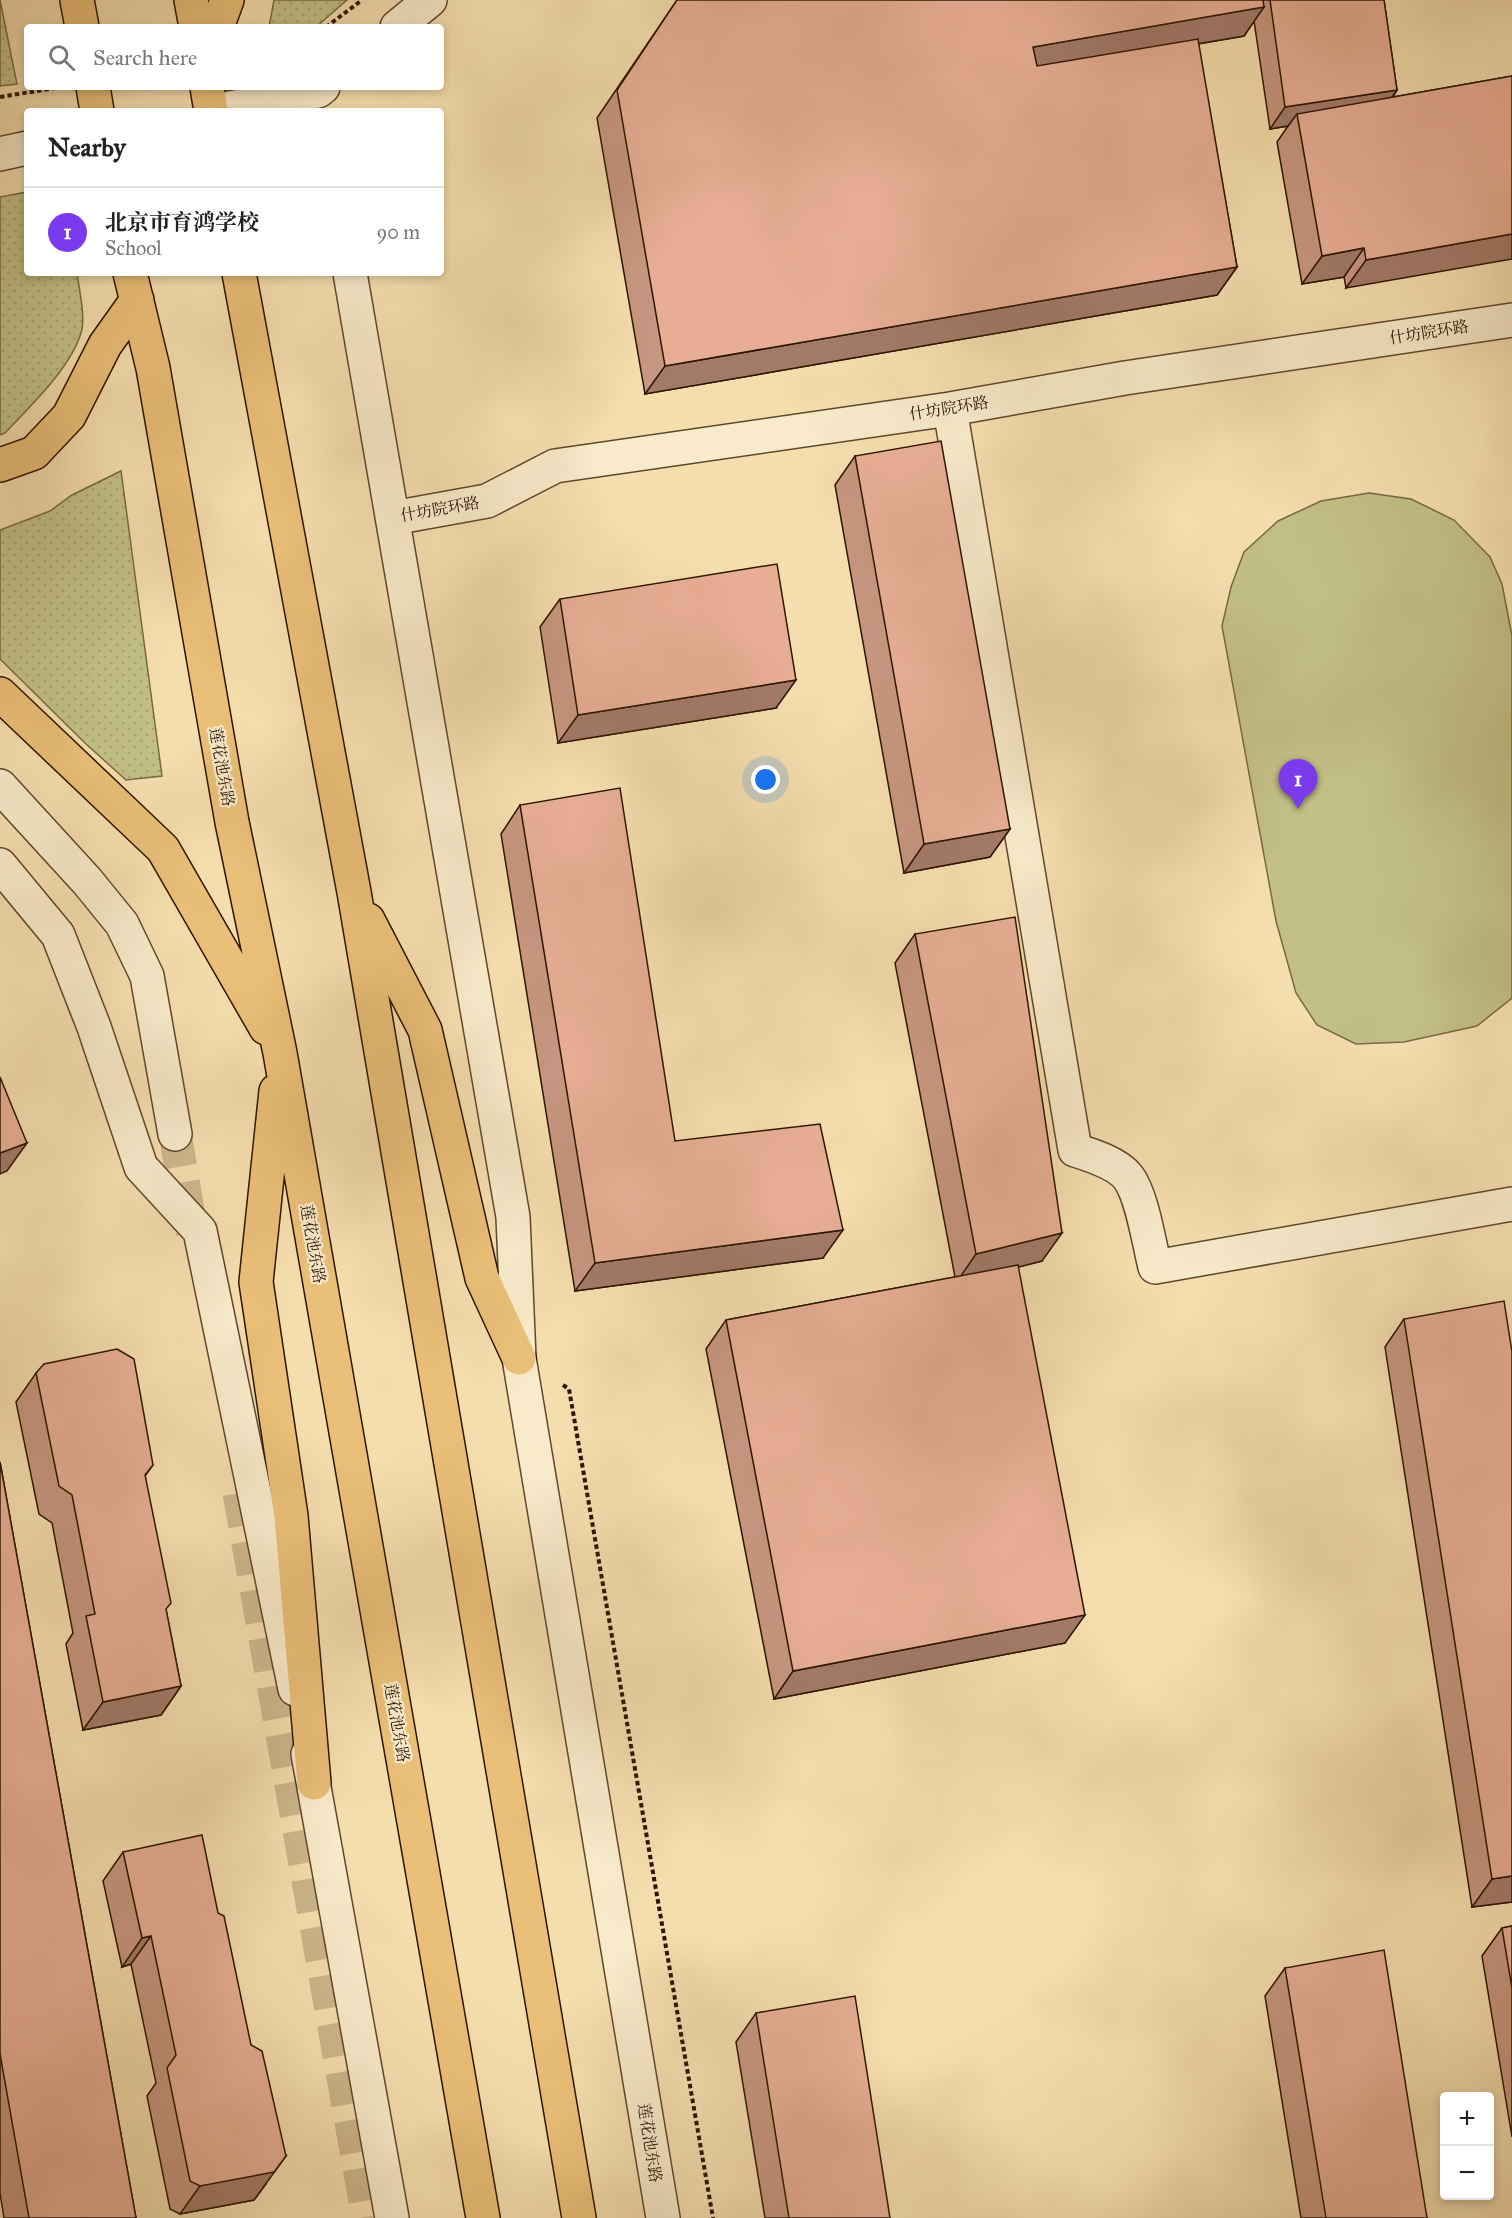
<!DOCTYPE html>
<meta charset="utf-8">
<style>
:root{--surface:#fff;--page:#f2f2f2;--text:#222;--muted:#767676;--line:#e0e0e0;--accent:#7c3aed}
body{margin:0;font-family:"IM FELL Great Primer","Noto Serif SC",serif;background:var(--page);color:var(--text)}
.controls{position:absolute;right:18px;bottom:18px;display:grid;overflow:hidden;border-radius:6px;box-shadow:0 3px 9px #0003}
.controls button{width:54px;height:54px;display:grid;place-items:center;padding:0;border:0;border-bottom:2px solid var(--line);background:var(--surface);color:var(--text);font:30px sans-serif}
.you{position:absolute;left:766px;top:780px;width:21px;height:21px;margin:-15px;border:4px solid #fff;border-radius:50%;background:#1a73e8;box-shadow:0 0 0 9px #1a73e833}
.badge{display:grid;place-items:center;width:39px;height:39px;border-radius:50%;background:var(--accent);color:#fff;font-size:20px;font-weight:700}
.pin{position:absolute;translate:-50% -50px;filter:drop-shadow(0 2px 3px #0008)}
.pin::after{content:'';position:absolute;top:32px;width:21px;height:18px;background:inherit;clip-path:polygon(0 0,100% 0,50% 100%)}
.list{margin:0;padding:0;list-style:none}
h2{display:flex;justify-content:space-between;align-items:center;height:78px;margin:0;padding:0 24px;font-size:26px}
h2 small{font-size:20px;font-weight:400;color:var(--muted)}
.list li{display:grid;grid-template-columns:39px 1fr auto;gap:18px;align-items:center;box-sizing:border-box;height:90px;padding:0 24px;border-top:2px solid var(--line)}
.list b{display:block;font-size:22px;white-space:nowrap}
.list p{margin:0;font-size:20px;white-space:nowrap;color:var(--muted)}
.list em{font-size:20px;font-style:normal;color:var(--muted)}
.icon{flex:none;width:33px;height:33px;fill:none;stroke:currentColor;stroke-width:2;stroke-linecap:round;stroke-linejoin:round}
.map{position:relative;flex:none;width:1512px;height:2218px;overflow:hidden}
.search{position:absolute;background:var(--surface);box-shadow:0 3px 9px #0003;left:24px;top:24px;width:420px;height:66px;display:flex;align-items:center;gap:15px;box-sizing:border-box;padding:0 21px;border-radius:6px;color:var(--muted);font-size:22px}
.panel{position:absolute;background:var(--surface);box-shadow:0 3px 9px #0003;left:24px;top:108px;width:420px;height:168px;border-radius:6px}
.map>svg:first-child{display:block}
.green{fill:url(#green-dots);stroke:#776a44;stroke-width:1.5}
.pitch{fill:#c2c086;stroke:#776a44;stroke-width:1.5}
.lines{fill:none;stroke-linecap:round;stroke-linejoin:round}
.minor-tunnel{stroke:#cdb68c;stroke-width:33;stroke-dasharray:33 16;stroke-linecap:butt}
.minor-casing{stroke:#5e472d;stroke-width:36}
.highway-casing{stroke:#2c1502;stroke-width:36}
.path{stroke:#2c1502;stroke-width:4;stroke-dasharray:4.5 3;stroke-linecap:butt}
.minor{stroke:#f8eaca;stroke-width:33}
.highway{stroke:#eabf77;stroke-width:33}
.wall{fill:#c79680;stroke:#2c1502;stroke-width:1.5}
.shaded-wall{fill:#a27a68;stroke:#2c1502;stroke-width:1.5}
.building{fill:#e7ae95;stroke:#2c1502;stroke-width:1.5}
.labels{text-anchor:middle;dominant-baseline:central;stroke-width:4.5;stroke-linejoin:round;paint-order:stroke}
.street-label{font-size:16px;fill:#2c1502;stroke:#f8eaca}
</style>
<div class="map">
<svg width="1512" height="2218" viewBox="0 0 1512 2218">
<defs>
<pattern id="green-dots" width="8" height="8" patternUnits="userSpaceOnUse" patternTransform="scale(1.5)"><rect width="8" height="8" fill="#c2c086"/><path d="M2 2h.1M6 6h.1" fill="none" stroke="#a7a472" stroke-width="1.8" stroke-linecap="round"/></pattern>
</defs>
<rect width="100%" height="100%" fill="#f5deae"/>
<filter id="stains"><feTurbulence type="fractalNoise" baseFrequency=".00333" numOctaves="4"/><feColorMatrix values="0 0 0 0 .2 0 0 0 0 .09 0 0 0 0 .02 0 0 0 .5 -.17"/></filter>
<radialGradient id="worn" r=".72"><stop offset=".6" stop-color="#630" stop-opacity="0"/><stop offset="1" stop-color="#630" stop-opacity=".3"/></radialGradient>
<path class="green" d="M 0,0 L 17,84 L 0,86 Z
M 274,0 L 347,0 L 316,27 L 269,27 Z
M 27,192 L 27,273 L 77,273 C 79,289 86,318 81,333 C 70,369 30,406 5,433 L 0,435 L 0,197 Z
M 121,471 L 162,776 L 126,780 L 85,743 L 0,659 L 0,530 L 50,511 L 72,495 Z"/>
<path class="pitch" d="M 1369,493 L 1411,499 L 1454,520 L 1490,557 L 1502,584 L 1512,636 L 1512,998 L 1477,1026 L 1404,1042 L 1356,1044 L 1317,1025 L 1296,993 L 1276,921 L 1222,626 L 1231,587 L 1244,552 L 1278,521 L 1321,501 Z"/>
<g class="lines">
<path class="minor-tunnel" d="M 175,1134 L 192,1233
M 239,1493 L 368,2218"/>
<defs>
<path id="minor" d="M 397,27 L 430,0
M 215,111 L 318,91 L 323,87
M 0,154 L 27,148
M 350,273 L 513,1217 L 519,1358 L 663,2218
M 950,409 L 1075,1150 C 1091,1155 1117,1163 1128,1177 C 1142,1195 1149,1243 1155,1267 L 1512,1204
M 393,518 L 487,501 L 555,466 L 950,409 L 1125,378 L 1512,320
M 0,786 L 87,881 L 122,924 L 147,976 L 175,1134
M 0,865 L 58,935 L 94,1027 L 141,1167 L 200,1231 L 295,1689
M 308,1754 L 392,2218"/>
<path id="highway" d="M 77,0 L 82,27
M 191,0 L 196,27
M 217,27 L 227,0
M 93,87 L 97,111
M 207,87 L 211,111
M 130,273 L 153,368 L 232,822 L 280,1053 L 483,2218
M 239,273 L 354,892 L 579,2218
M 0,465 L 34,453 L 69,416 L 105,345 L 137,300
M 0,694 L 163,849 L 266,1028
M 368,920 L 425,1030 L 482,1278 L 519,1358
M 276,1091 L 256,1282 L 291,1516 L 314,1783"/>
</defs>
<use href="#minor" class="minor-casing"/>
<use href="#highway" class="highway-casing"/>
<path class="path" d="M 326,27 L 362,0
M 0,97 L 55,88
M 563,1385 L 569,1389 L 713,2218"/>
<use href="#minor" class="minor"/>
<use href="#highway" class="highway"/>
</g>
<path class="wall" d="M 677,0 L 1384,0 L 1397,90 L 1393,97 L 1512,76 L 1346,288 L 1344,277 L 1302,284 L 1277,142 L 1288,126 L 1270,129 L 1254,21 L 1244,36 L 1198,44 L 1237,267 L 1217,295 L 645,394 L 597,118 Z
M 855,456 L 1010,829 L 990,857 L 904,873 L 835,485 Z
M 560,599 L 776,708 L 558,743 L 540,627 Z
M 520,805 L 675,1141 L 823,1258 L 575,1291 L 501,834 Z
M 915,934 L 1042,1261 L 1018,1267 L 1065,1643 L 774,1699 L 706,1349 L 726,1320 L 955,1277 L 895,963 Z
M 1404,1319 L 1512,1352 L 1512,1902 L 1472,1907 L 1385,1347 Z
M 36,1373 L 153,1465 L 145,1476 L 166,1610 L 181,1686 L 161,1715 L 83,1730 L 66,1644 L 73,1633 L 52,1523 L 39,1514 L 16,1402 Z
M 0,1462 L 136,2218 L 4,2218 L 0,2193 Z
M 123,1852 L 266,2184 L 254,2200 L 180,2214 L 170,2209 L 147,2096 L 156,2083 L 131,1964 L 122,1967 L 103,1881 Z
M 1512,1926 L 1512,2137 L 1482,1956 L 1502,1928 Z
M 1285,1968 L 1427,2218 L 1301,2218 L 1265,1996 Z
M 756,2013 L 890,2218 L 765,2218 L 736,2042 Z"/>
<path class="shaded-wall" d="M 1264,7 L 1244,36 L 1014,75 L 1033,47 Z
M 1397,90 L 1382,112 L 1297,114 L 1288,126 L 1270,129 L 1285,107 Z
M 1512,234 L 1512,259 L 1346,288 L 1366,260 Z
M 1364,248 L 1344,277 L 1302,284 L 1322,256 Z
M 1237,267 L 1217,295 L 645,394 L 665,366 Z
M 796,680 L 776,708 L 558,743 L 578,715 Z
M 1010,829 L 990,857 L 904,873 L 924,844 Z
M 27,1143 L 7,1171 L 0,1174 L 0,1153 Z
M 843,1230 L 823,1258 L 575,1291 L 595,1263 Z
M 1062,1233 L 1042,1261 L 956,1283 L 976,1254 Z
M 1085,1615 L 1065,1643 L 774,1699 L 793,1671 Z
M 181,1686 L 161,1715 L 83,1730 L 103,1702 Z
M 1512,1876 L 1512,1902 L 1472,1907 L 1492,1879 Z
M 151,1936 L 131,1964 L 122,1967 L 142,1938 Z
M 286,2156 L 254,2200 L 180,2214 L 200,2186 Z"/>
<path class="building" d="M 677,0 L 1263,0 L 1264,7 L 1033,47 L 1037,66 L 1198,39 L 1237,267 L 665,366 L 617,90 Z
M 1270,0 L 1384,0 L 1397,90 L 1285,107 Z
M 1512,76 L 1512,234 L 1366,260 L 1364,248 L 1322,256 L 1297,114 Z
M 941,441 L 1010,829 L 924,844 L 855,456 Z
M 777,564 L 796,680 L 578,715 L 560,599 Z
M 620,788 L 675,1141 L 820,1124 L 843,1230 L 595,1263 L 520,805 Z
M 1015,917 L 1062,1233 L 976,1254 L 915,934 Z
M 0,1077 L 27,1143 L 0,1153 Z
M 1018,1265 L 1085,1615 L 793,1671 L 726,1320 Z
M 1504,1301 L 1512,1352 L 1512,1876 L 1492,1879 L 1404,1319 Z
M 117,1349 L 134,1359 L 153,1465 L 145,1475 L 171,1603 L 166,1609 L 181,1686 L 103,1702 L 86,1616 L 95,1614 L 72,1495 L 59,1486 L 36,1373 L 44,1364 Z
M 0,1462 L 136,2218 L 29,2218 L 0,2054 Z
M 202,1835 L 218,1913 L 224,1916 L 251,2045 L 262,2051 L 286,2156 L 274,2172 L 200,2186 L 190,2181 L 167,2068 L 176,2055 L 151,1936 L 142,1938 L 123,1852 Z
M 1512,1926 L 1512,1988 L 1502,1928 Z
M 1384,1950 L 1427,2218 L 1326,2218 L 1285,1968 Z
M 855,1996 L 890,2218 L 789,2218 L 756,2013 Z"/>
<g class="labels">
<g class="street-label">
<text transform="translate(1429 332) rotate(-9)">什坊院环路</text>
<text transform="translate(949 408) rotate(-9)">什坊院环路</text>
<text transform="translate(440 509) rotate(-10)">什坊院环路</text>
<text transform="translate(222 767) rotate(80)">莲花池东路</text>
<text transform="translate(313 1244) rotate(80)">莲花池东路</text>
<text transform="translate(397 1723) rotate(80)">莲花池东路</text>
<text transform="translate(650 2143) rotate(81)">莲花池东路</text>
</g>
</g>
<rect width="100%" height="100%" filter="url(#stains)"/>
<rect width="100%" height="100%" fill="url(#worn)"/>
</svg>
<div class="controls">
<button>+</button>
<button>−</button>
</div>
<div class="you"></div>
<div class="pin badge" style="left:1298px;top:809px">1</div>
<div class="search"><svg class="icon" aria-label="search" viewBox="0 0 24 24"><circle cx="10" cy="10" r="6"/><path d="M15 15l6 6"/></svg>Search here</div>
<section class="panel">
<h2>Nearby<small></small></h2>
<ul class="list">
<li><span class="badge">1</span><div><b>北京市育鸿学校</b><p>School</p></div><em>90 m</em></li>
</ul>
</section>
</div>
